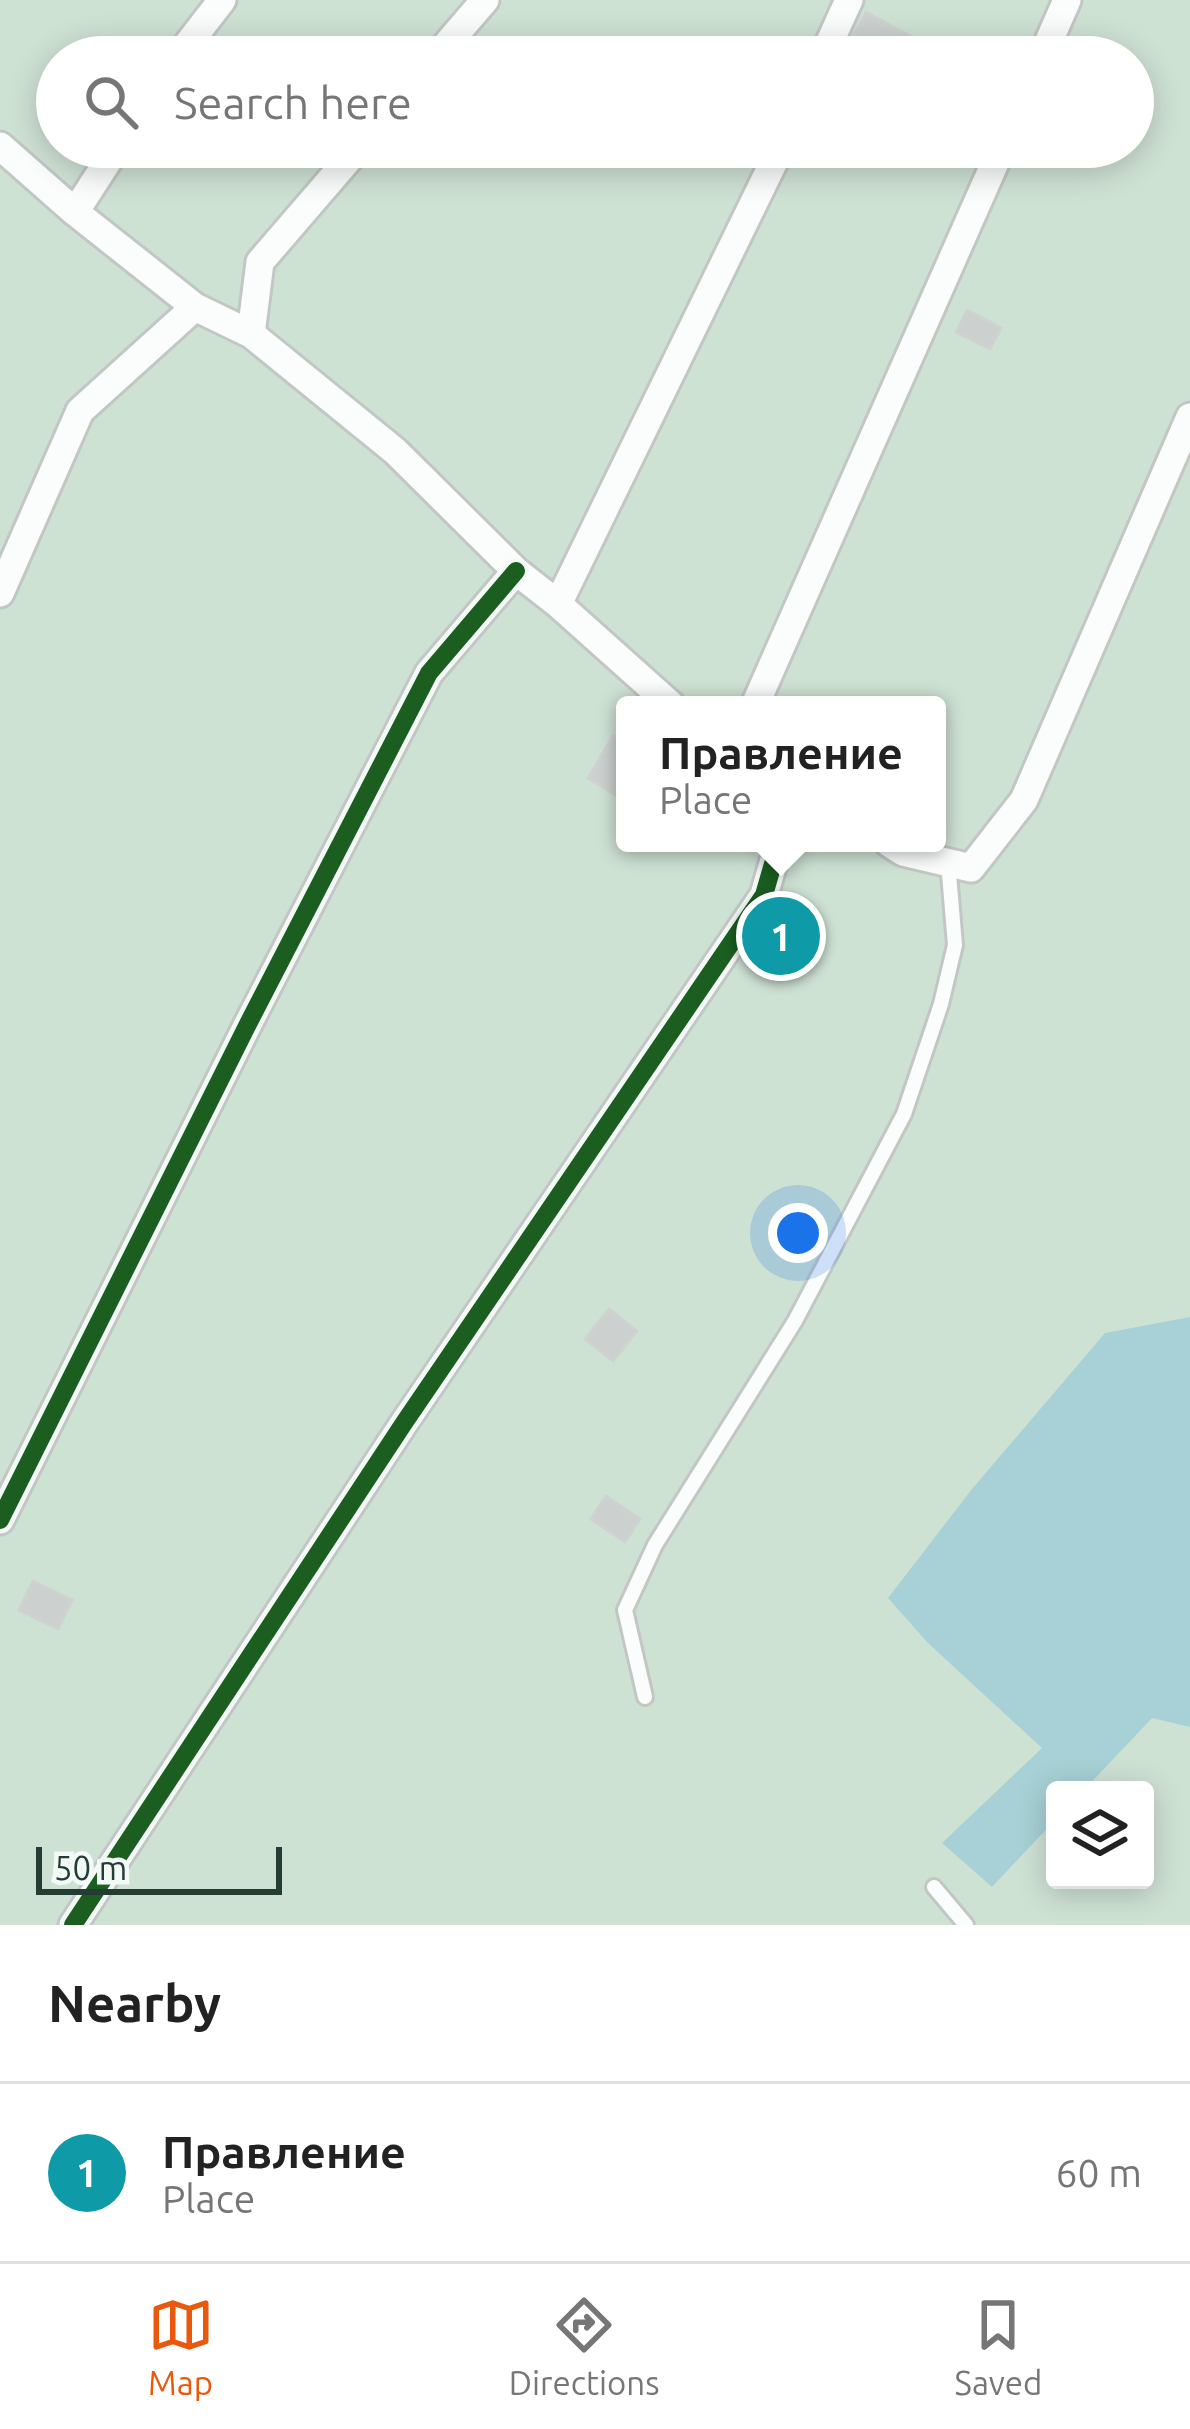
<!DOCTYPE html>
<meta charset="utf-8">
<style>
:root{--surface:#fff;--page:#f2f2f2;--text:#222;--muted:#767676;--line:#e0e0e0;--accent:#ea580c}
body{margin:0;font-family:Ubuntu,sans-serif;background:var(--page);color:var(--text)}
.controls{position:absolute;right:36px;bottom:36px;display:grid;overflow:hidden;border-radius:12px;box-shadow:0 6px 30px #0003}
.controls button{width:108px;height:108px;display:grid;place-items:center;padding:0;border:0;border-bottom:3px solid var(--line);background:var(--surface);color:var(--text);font:60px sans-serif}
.scale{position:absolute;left:36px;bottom:30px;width:246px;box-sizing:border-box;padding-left:12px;border:6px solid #233d35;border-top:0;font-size:33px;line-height:42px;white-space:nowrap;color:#233d35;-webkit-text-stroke:9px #f3f9f6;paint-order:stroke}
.you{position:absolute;left:798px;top:1233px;width:42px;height:42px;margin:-30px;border:9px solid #fff;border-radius:50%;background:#1a73e8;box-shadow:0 0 0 18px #1a73e833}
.badge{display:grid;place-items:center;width:78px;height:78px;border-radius:50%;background:var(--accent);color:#fff;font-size:39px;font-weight:700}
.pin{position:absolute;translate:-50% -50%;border:6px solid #fff;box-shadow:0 3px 12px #0006}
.popup{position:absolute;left:616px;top:696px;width:330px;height:156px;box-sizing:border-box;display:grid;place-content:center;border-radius:12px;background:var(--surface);filter:drop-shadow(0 3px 9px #0005);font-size:39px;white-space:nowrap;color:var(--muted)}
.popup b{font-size:45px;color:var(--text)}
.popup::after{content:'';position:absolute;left:50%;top:100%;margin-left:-24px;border:24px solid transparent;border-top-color:var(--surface)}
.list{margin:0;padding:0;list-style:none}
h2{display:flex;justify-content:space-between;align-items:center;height:156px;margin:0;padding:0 48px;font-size:51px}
h2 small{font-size:39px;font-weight:400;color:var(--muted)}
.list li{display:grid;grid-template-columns:78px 1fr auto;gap:36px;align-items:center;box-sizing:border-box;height:180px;padding:0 48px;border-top:3px solid var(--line)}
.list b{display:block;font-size:45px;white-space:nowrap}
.list p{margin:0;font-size:39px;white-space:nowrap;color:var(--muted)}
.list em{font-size:39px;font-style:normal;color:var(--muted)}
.icon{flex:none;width:66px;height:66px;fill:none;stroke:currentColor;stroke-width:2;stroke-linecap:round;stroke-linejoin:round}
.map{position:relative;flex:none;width:1190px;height:1925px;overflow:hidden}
.search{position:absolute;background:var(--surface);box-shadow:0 6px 30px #0003;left:36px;right:36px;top:36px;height:132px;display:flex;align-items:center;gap:30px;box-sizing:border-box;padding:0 42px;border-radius:66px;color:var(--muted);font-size:45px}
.sheet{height:336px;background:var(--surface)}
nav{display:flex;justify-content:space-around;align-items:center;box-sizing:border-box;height:168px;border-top:3px solid var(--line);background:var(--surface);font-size:33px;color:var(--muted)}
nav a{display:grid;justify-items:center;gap:6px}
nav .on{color:var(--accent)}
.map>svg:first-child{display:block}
.green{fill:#cee2d4;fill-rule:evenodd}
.water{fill:#a7d1d6}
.building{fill:#ccd1cf;stroke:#ced3d1;stroke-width:3}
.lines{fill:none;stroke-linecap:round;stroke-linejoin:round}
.service-casing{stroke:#c2c7c5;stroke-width:20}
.minor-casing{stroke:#c2c7c5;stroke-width:33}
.service{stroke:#fbfcfc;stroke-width:14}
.minor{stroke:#fbfcfc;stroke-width:27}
.cycleway-casing{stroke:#f3f9f6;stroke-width:26}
.cycleway{stroke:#1b5e20;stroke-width:18}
</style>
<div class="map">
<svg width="1190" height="1925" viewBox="0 0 1190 1925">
<rect width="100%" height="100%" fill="#e5eae8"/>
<path class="green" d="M 0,0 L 1190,0 L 1190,1925 L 0,1925 ZM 57,57 L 1133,57 L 1133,147 L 57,147 ZM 625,705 L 937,705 L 937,843 L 625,843 ZM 1055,1790 L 1145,1790 L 1145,1880 L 1055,1880 Z"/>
<path class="water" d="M 1190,1317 L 1190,1727 L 1152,1718 L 1084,1790 L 1055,1790 L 1055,1820 L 992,1887 L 942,1843 L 1042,1748 L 928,1643 L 888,1598 L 972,1489 L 1105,1333 Z"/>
<path class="building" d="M 866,12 L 910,36 L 899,57 L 868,57 L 848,46 Z
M 967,310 L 1001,328 L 990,349 L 956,332 Z
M 613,736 L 625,744 L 625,783 L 617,796 L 588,778 Z
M 774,913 L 805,933 L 788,959 L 758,939 Z
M 609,1309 L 637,1331 L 613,1361 L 585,1339 Z
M 606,1496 L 640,1519 L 625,1542 L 591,1519 Z
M 33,1581 L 72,1600 L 58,1629 L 19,1610 Z"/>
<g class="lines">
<defs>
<path id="service" d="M 645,1697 L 625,1610 L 655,1545 L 795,1321 L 904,1114 L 941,1004 L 955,945 L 948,862
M 934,1887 L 966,1925"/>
<path id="minor" d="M 178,57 L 222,0
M 436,57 L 485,0
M 823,57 L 849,0
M 1042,57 L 1067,0
M 0,146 L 75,212 L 195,307 L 251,334 L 395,451 L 516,571 L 558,604 L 671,705
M 75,212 L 117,147
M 251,334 L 260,262 L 359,147
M 0,593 L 80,411 L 195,307
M 558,604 L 781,147
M 755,705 L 1002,147
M 889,843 L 903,852 L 971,868 L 1024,800 L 1190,417
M 0,1520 L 248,1024 L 429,673 L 516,571
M 73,1925 L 404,1423 L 764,895 L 779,843"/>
</defs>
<use href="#service" class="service-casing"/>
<use href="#minor" class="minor-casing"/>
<use href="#service" class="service"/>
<use href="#minor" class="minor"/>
<defs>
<path id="cycleway" d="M 0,1520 L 248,1024 L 429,673 L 516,571
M 73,1925 L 404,1423 L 764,895 L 779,843"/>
</defs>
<use href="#cycleway" class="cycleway-casing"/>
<use href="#cycleway" class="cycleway"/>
</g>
</svg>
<div class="controls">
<button><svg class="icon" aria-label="layers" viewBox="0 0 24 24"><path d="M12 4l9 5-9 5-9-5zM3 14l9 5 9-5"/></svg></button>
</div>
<div class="scale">50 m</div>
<div class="you"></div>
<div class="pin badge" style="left:781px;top:936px;background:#0f9aa8">1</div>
<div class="popup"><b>Правление</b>Place</div>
<div class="search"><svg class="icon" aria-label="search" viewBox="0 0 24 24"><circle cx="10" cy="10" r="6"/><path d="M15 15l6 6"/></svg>Search here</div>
</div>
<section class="sheet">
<h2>Nearby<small></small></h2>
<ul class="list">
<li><span class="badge" style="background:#0f9aa8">1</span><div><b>Правление</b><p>Place</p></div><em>60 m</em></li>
</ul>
</section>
<nav>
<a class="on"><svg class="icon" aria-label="map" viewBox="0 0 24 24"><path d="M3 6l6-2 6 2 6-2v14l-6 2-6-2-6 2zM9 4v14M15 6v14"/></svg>Map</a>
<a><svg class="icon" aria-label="directions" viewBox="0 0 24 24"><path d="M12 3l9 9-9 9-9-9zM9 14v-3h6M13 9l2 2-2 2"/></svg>Directions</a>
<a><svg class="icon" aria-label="saved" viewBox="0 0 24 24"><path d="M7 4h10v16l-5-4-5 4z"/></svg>Saved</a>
</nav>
